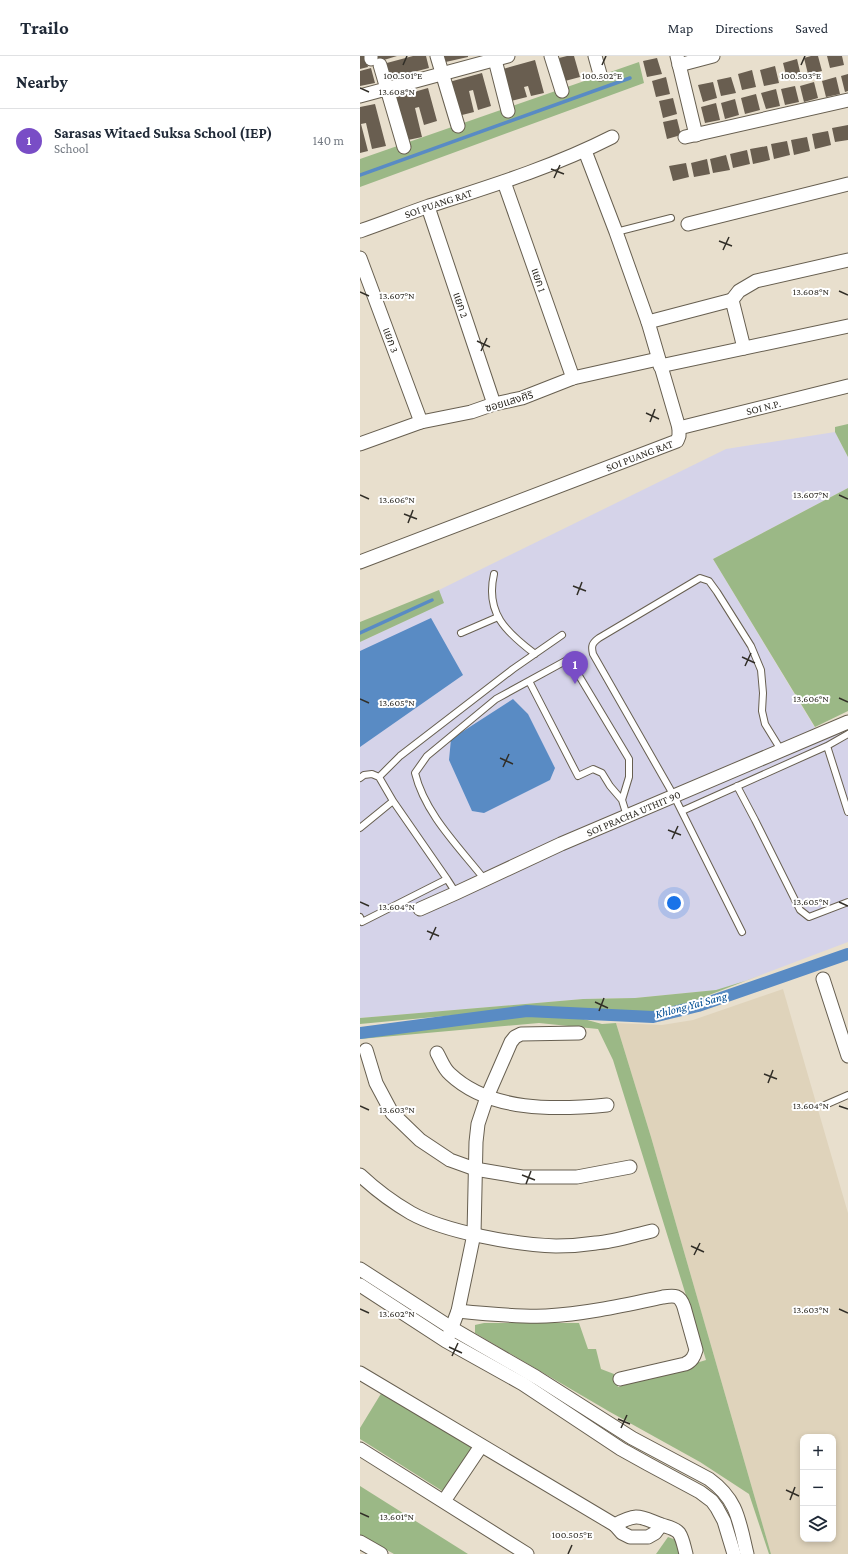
<!DOCTYPE html>
<meta charset="utf-8">
<style>
:root{--surface:#fff;--page:#f6f6f7;--text:#1f2937;--muted:#747a83;--line:#e0e1e3;--accent:#794dc6}
body{margin:0;font-family:"Crimson Pro","Noto Sans Thai",serif;background:var(--page);color:var(--text)}
.controls{position:absolute;right:12px;bottom:12px;display:grid;overflow:hidden;border-radius:8px;box-shadow:0 2px 6px #0003}
.controls button{width:36px;height:36px;display:grid;place-items:center;padding:0;border:0;border-bottom:1px solid var(--line);background:var(--surface);color:var(--text);font:20px sans-serif}
.you{position:absolute;left:314px;top:847px;width:14px;height:14px;margin:-10px;border:3px solid #fff;border-radius:50%;background:#1a73e8;box-shadow:0 0 0 6px #1a73e833}
.badge{display:grid;place-items:center;width:26px;height:26px;border-radius:50%;background:var(--accent);color:#fff;font-size:13px;font-weight:700}
.pin{position:absolute;translate:-50% -33px;filter:drop-shadow(0 1px 2px #0008)}
.pin::after{content:'';position:absolute;top:21px;width:14px;height:12px;background:inherit;clip-path:polygon(0 0,100% 0,50% 100%)}
.list{margin:0;padding:0;list-style:none}
h2{display:flex;justify-content:space-between;align-items:center;height:52px;margin:0;padding:0 16px;font-size:17px}
h2 small{font-size:13px;font-weight:400;color:var(--muted)}
.list li{display:grid;grid-template-columns:26px 1fr auto;gap:12px;align-items:center;box-sizing:border-box;height:64px;padding:0 16px;border-top:1px solid var(--line)}
.list b{display:block;font-size:15px;white-space:nowrap}
.list p{margin:0;font-size:13px;white-space:nowrap;color:var(--muted)}
.list em{font-size:13px;font-style:normal;color:var(--muted)}
.icon{flex:none;width:22px;height:22px;fill:none;stroke:currentColor;stroke-width:2;stroke-linecap:round;stroke-linejoin:round}
.map{position:relative;flex:none;width:488px;height:1498px;overflow:hidden}
header{display:flex;align-items:center;gap:24px;box-sizing:border-box;height:56px;padding:0 20px;background:var(--surface);border-bottom:1px solid var(--line)}
header strong{font-size:19px}
nav{display:flex;gap:22px;margin-inline-start:auto;font-size:14px}
main{display:flex}
aside{flex:1;background:var(--surface)}
.map>svg:first-child{display:block}
.built{fill:#dfd3bb;fill-rule:evenodd}
.education{fill:#d5d3e9}
.green{fill:#9bb886}
.water{fill:#598bc4}
.lines{fill:none;stroke-linecap:round;stroke-linejoin:round}
.stream{stroke:#598bc4;stroke-width:3.5}
.canal{stroke:#598bc4;stroke-width:12}
.building{fill:#695e50}
.lane-casing{stroke:#675f50;stroke-width:8}
.street-casing{stroke:#675f50;stroke-width:15}
.lane{stroke:#fff;stroke-width:6}
.street{stroke:#fff;stroke-width:13}
.ticks{fill:none;stroke:#312e27;stroke-width:1.5}
.labels{text-anchor:middle;dominant-baseline:central;stroke-width:4;stroke-linejoin:round;paint-order:stroke}
.street-label{font-size:11px;fill:#312e27;stroke:#fff}
.water-label{font-size:12px;font-style:italic;fill:#004d93;stroke:#fff}
.ticks-label{font-size:10px;text-anchor:middle;fill:#312e27;stroke:#fff;stroke-width:4;stroke-linejoin:round;paint-order:stroke}
</style>
<header>
<strong>Trailo</strong>
<nav><a>Map</a><a>Directions</a><a>Saved</a></nav>
</header>
<main>
<aside>
<h2>Nearby<small></small></h2>
<ul class="list">
<li><span class="badge">1</span><div><b>Sarasas Witaed Suksa School (IEP)</b><p>School</p></div><em>140 m</em></li>
</ul>
</aside>
<div class="map">
<svg width="488" height="1498" viewBox="0 0 488 1498">
<rect width="100%" height="100%" fill="#e8dfcd"/>
<path class="built" d="M 423,933 L 488,1157 L 488,1498 L 411,1498 L 291,1081 L 256,967 L 302,969 L 333,964 ZM 443,1381 L 473,1381 L 473,1483 L 443,1483 Z"/>
<path class="education" d="M 475,376 L 488,401 L 488,432 L 353,503 L 461,682 L 488,672 L 488,886 L 385,925 L 357,934 L 275,942 L 223,943 L 0,962 L 0,586 L 83,547 L 79,534 L 366,393 Z"/>
<path class="green" d="M 279,6 L 284,27 L 0,131 L 0,103 Z
M 488,368 L 488,401 L 475,376 L 475,371 Z
M 488,432 L 488,655 L 455,671 L 353,503 Z
M 79,534 L 84,547 L 0,586 L 0,566 Z
M 465,894 L 313,953 L 291,956 L 160,953 L 0,968 L 0,962 L 223,943 L 275,942 L 356,934 L 385,925 Z
M 177,958 L 220,962 L 242,968 L 256,967 L 291,1081 L 411,1498 L 409,1498 L 389,1438 L 340,1406 L 250,1356 L 115,1277 L 115,1269 L 124,1267 L 219,1267 L 228,1293 L 236,1293 L 241,1313 L 254,1318 L 258,1331 L 346,1304 L 253,1004 L 238,973 L 179,967 L 0,983 L 0,978 Z
M 22,1336 L 112,1392 L 84,1436 L 0,1383 L 0,1372 Z
M 0,1430 L 108,1498 L 34,1498 L 0,1479 Z
M 308,1481 L 319,1485 L 322,1498 L 296,1498 Z"/>
<path class="water" d="M 71,562 L 103,619 L 0,691 L 0,595 Z
M 153,643 L 168,658 L 195,712 L 190,724 L 124,757 L 112,755 L 89,704 L 91,683 Z"/>
<g class="lines">
<path class="stream" d="M 0,119 L 270,22
M 0,577 L 72,544"/>
<path class="canal" d="M 0,977 L 167,955 L 293,961 L 338,950 L 488,898"/>
</g>
<path class="building" d="M 0,0 L 5,0 L 8,11 L 0,13 Z
M 12,0 L 37,0 L 14,7 Z
M 53,0 L 66,0 L 69,12 L 27,23 L 23,8 Z
M 79,0 L 108,0 L 108,1 L 81,7 Z
M 207,0 L 214,0 L 220,21 L 205,25 L 199,2 Z
M 451,0 L 458,0 L 462,15 L 448,18 L 444,2 Z
M 467,0 L 482,0 L 484,9 L 470,12 Z
M 297,2 L 302,18 L 287,21 L 283,5 Z
M 437,3 L 441,20 L 427,23 L 423,7 Z
M 175,4 L 184,37 L 171,40 L 168,30 L 164,31 L 167,41 L 151,45 L 143,13 Z
M 415,10 L 419,27 L 404,30 L 400,14 Z
M 11,12 L 15,27 L 0,30 L 0,15 Z
M 392,14 L 396,31 L 382,34 L 378,18 Z
M 122,17 L 131,50 L 118,54 L 113,34 L 109,35 L 114,56 L 98,60 L 89,26 Z
M 488,18 L 488,35 L 485,36 L 481,20 Z
M 306,21 L 310,38 L 296,41 L 292,25 Z
M 371,21 L 376,37 L 361,40 L 357,24 Z
M 476,21 L 480,38 L 466,41 L 462,25 Z
M 353,26 L 357,42 L 343,46 L 338,29 Z
M 454,26 L 458,42 L 444,46 L 440,30 Z
M 435,30 L 439,46 L 425,49 L 421,33 Z
M 68,32 L 77,65 L 64,69 L 59,51 L 55,52 L 62,81 L 48,84 L 36,41 Z
M 416,33 L 420,50 L 406,53 L 401,37 Z
M 396,38 L 400,54 L 385,58 L 381,42 Z
M 313,42 L 317,58 L 303,62 L 299,45 Z
M 375,43 L 379,59 L 365,63 L 361,47 Z
M 356,47 L 360,64 L 345,67 L 341,51 Z
M 15,48 L 26,90 L 12,93 L 6,67 L 1,68 L 8,95 L 0,97 L 0,51 Z
M 317,63 L 321,79 L 307,83 L 303,66 Z
M 488,69 L 488,84 L 475,86 L 472,72 Z
M 468,75 L 471,89 L 455,93 L 452,78 Z
M 447,81 L 450,95 L 434,99 L 431,84 Z
M 427,85 L 430,99 L 414,103 L 411,88 Z
M 407,90 L 410,104 L 393,108 L 390,93 Z
M 387,94 L 390,108 L 373,112 L 370,98 Z
M 366,99 L 370,114 L 353,117 L 350,103 Z
M 347,103 L 350,118 L 334,121 L 331,107 Z
M 326,107 L 329,121 L 313,125 L 309,110 Z"/>
<g class="lines">
<defs>
<path id="lane" d="M 256,176 L 311,162
M 134,518 C 125,557 146,576 175,598
M 101,577 L 138,561
M 169,625 L 218,720 L 233,713 L 242,717 L 250,730 L 262,744
M 488,678 L 467,690 L 488,756
M 19,721 L 40,700 L 153,613 L 202,579
M 0,722 L 4,719 L 12,718 L 19,721 L 33,745 L 87,823 L 2,866 L 0,861
M 377,730 L 395,764 L 440,854 L 449,861 L 488,846
M 322,755 L 467,690
M 0,772 L 33,745
M 87,823 L 96,837
M 125,824 C 99,791 65,758 55,717 L 67,700 L 136,643 L 209,603 L 269,703 L 269,721 L 262,744 L 267,760
M 382,876 L 314,740 L 233,598 C 231,590 232,587 239,582 L 340,522 L 349,525 L 357,536 L 391,590 L 401,614 L 403,637 L 402,655 L 405,668 L 421,694
M 465,1049 L 488,1039"/>
<g id="street">
<path d="M 11,0 L 11,3"/>
<path d="M 77,0 L 98,70"/>
<path d="M 134,0 L 148,55"/>
<path d="M 191,0 L 202,35"/>
<path d="M 235,0 L 240,18"/>
<path d="M 317,0 L 336,79"/>
<path d="M 20,9 L 44,91"/>
<path d="M 319,9 L 353,0"/>
<path d="M 0,40 L 148,0"/>
<path d="M 325,81 L 488,44"/>
<path d="M 144,126 L 213,322"/>
<path d="M 68,151 L 134,348"/>
<path d="M 328,168 L 488,128"/>
<path id="s1" d="M 0,175 C 23,167 46,158 69,150 C 131,130 193,111 252,81"/>
<path d="M 0,202 L 61,366"/>
<path d="M 372,244 L 379,235 L 396,225 L 488,204"/>
<path d="M 288,266 L 372,244 L 384,292"/>
<path d="M 300,310 L 488,270"/>
<path id="s2" d="M 319,372 L 488,330"/>
<path d="M 0,388 L 61,366 L 111,356 L 134,348 L 162,342 L 213,322 L 298,303"/>
<path id="s3" d="M 0,506 L 317,385 L 319,380 L 319,372 L 288,266 L 256,176 L 225,95"/>
<path id="s4" d="M 60,853 L 96,837 L 201,788 L 488,666"/>
<path d="M 463,923 L 488,1000"/>
<path d="M 6,994 L 16,1027 L 32,1057 L 60,1084 L 90,1104 L 115,1113 L 162,1121 L 217,1121 L 270,1111"/>
<path d="M 77,997 C 81,1004 84,1013 90,1018 C 130,1056 196,1054 247,1049"/>
<path d="M 0,1119 C 16,1134 32,1146 51,1157 C 85,1176 157,1189 196,1190 C 209,1190 223,1189 236,1187 C 254,1186 274,1179 292,1175"/>
<path d="M 0,1213 L 93,1273 L 176,1321 L 272,1382 L 349,1423 C 378,1444 379,1465 387,1498"/>
<path d="M 0,1229 L 86,1285 L 163,1328 L 261,1393 L 288,1408 L 340,1436 L 352,1445 L 357,1452 L 364,1465 L 374,1498"/>
<path d="M 98,1255 C 127,1258 157,1261 186,1260 C 226,1258 265,1249 303,1241 C 315,1239 320,1239 324,1251 L 336,1294 C 334,1301 332,1305 325,1308 L 260,1323"/>
<path d="M 89,1279 L 98,1255 L 114,1178 L 116,1086 L 118,1068 L 127,1041 L 151,986 L 155,981 L 161,978 L 219,977"/>
<path d="M 0,1317 L 255,1469 L 262,1477 L 270,1481 L 288,1481 L 295,1477 L 301,1469"/>
<path d="M 0,1393 L 167,1498"/>
<path d="M 84,1445 L 121,1390"/>
<path d="M 255,1469 C 278,1456 280,1461 302,1469 C 308,1471 315,1472 319,1477 C 323,1483 324,1491 326,1498"/>
<path d="M 0,1486 L 21,1498"/>
</g>
</defs>
<use href="#lane" class="lane-casing"/>
<use href="#street" class="street-casing"/>
<use href="#lane" class="lane"/>
<use href="#street" class="street"/>
</g>
<path class="ticks" d="M 43,9 L 47,0M 242,9 L 246,0M 441,9 L 445,0M 0,32 L 9,36M 191,113 L 204,118M 194,122 L 200,109M 359,185 L 372,190M 363,194 L 369,181M 479,235 L 488,239M 0,236 L 9,240M 117,285 L 130,291M 121,295 L 127,282M 286,357 L 299,363M 290,366 L 295,353M 0,439 L 9,443M 479,439 L 488,443M 44,458 L 57,463M 48,467 L 53,454M 213,530 L 226,535M 217,539 L 222,526M 382,601 L 395,607M 385,610 L 391,597M 479,642 L 488,646M 0,643 L 9,647M 140,702 L 153,708M 143,711 L 149,698M 308,774 L 321,779M 312,783 L 318,770M 0,846 L 9,850M 479,846 L 488,850M 67,875 L 79,880M 70,884 L 76,871M 235,946 L 248,952M 239,955 L 244,942M 404,1018 L 417,1023M 408,1027 L 413,1014M 0,1050 L 9,1054M 479,1050 L 488,1053M 162,1119 L 175,1124M 166,1128 L 171,1115M 331,1190 L 344,1196M 334,1199 L 340,1187M 0,1253 L 9,1257M 479,1253 L 488,1257M 89,1291 L 102,1297M 92,1300 L 98,1287M 258,1363 L 270,1368M 261,1372 L 267,1359M 426,1434 L 439,1440M 430,1444 L 435,1431M 0,1457 L 9,1461M 208,1498 L 212,1489"/>
<g class="labels">
<g class="street-label">
<text stroke="none"><textPath href="#s1" startOffset="83">SOI PUANG RAT</textPath></text>
<text transform="translate(179 224) rotate(71)">แยก 1</text>
<text transform="translate(101 249) rotate(71)">แยก 2</text>
<text transform="translate(31 284) rotate(70)">แยก 3</text>
<text transform="translate(149 345) rotate(-17)">ซอยแสงศิริ</text>
<text stroke="none"><textPath href="#s2" startOffset="87">SOI N.P.</textPath></text>
<text stroke="none"><textPath href="#s3" startOffset="299">SOI PUANG RAT</textPath></text>
<text stroke="none"><textPath href="#s4" startOffset="234">SOI PRACHA UTHIT 90</textPath></text>
</g>
<g class="water-label">
<text transform="translate(331 949) rotate(-15)">Khlong Yai Sang</text>
</g>
</g>
<g class="ticks-label">
<text x="43" y="23">100.501°E</text>
<text x="242" y="23">100.502°E</text>
<text x="441" y="23">100.503°E</text>
<text x="37" y="39">13.608°N</text>
<text x="451" y="239">13.608°N</text>
<text x="37" y="243">13.607°N</text>
<text x="451" y="442">13.607°N</text>
<text x="37" y="447">13.606°N</text>
<text x="451" y="646">13.606°N</text>
<text x="37" y="650">13.605°N</text>
<text x="451" y="849">13.605°N</text>
<text x="37" y="854">13.604°N</text>
<text x="451" y="1053">13.604°N</text>
<text x="37" y="1057">13.603°N</text>
<text x="451" y="1257">13.603°N</text>
<text x="37" y="1261">13.602°N</text>
<text x="37" y="1464">13.601°N</text>
<text x="212" y="1482">100.505°E</text>
</g>
</svg>
<div class="controls">
<button>+</button>
<button>−</button>
<button><svg class="icon" aria-label="layers" viewBox="0 0 24 24"><path d="M12 4l9 5-9 5-9-5zM3 14l9 5 9-5"/></svg></button>
</div>
<div class="you"></div>
<div class="pin badge" style="left:215px;top:628px">1</div>
</div>
</main>
